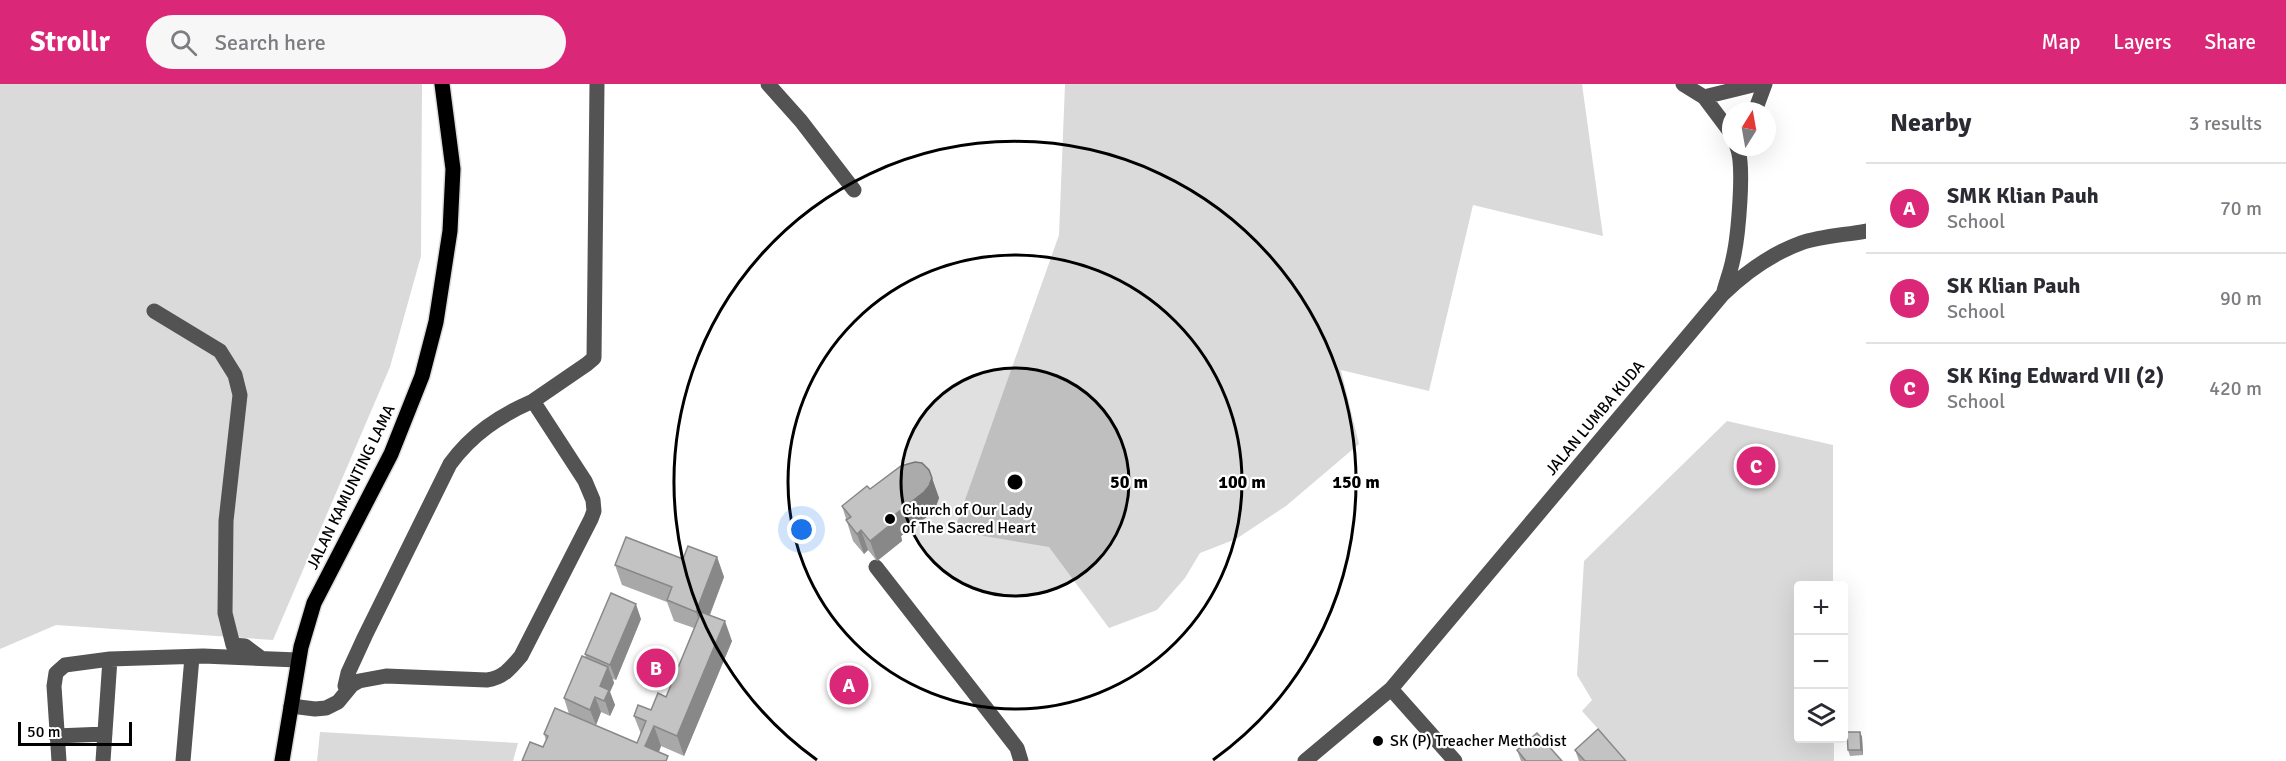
<!DOCTYPE html>
<meta charset="utf-8">
<style>
:root{--surface:#fff;--page:#f7f7f7;--text:#2b2b33;--muted:#7c7c81;--line:#e1e1e2;--accent:#db2777}
body{margin:0;font-family:Signika,sans-serif;background:var(--page);color:var(--text)}
.controls{position:absolute;right:18px;bottom:18px;display:grid;overflow:hidden;border-radius:6px;box-shadow:0 6px 24px #0002}
.controls button{width:54px;height:54px;display:grid;place-items:center;padding:0;border:0;border-bottom:2px solid var(--line);background:var(--surface);color:var(--text);font:30px sans-serif}
.compass{position:absolute;left:1722px;top:18px;width:54px;height:54px;border-radius:50%;background:var(--surface);box-shadow:0 6px 24px #0002;rotate:11deg}
.scale{position:absolute;left:18px;bottom:15px;width:114px;box-sizing:border-box;padding-left:6px;border:3px solid #000;border-top:0;font-size:16px;line-height:21px;white-space:nowrap;color:#000;-webkit-text-stroke:4px #fff;paint-order:stroke}
.you{position:absolute;left:802px;top:446px;width:21px;height:21px;margin:-15px;border:4px solid #fff;border-radius:50%;background:#1a73e8;box-shadow:0 0 0 9px #1a73e833}
.badge{display:grid;place-items:center;width:39px;height:39px;border-radius:50%;background:var(--accent);color:#fff;font-size:20px;font-weight:700}
.pin{position:absolute;translate:-50% -50%;border:3px solid #fff;box-shadow:0 2px 6px #0006}
.list{margin:0;padding:0;list-style:none}
h2{display:flex;justify-content:space-between;align-items:center;height:78px;margin:0;padding:0 24px;font-size:26px}
h2 small{font-size:20px;font-weight:400;color:var(--muted)}
.list li{display:grid;grid-template-columns:39px 1fr auto;gap:18px;align-items:center;box-sizing:border-box;height:90px;padding:0 24px;border-top:2px solid var(--line)}
.list b{display:block;font-size:22px;white-space:nowrap}
.list p{margin:0;font-size:20px;white-space:nowrap;color:var(--muted)}
.list em{font-size:20px;font-style:normal;color:var(--muted)}
.icon{flex:none;width:33px;height:33px;fill:none;stroke:currentColor;stroke-width:2;stroke-linecap:round;stroke-linejoin:round}
.map{position:relative;flex:none;width:1866px;height:677px;overflow:hidden}
header{display:flex;align-items:center;gap:36px;box-sizing:border-box;height:84px;padding:0 30px;background:var(--accent);color:#fff}
header strong{font-size:28px}
nav{display:flex;gap:33px;margin-inline-start:auto;font-size:21px}
.search{width:420px;height:54px;background:var(--page);display:flex;align-items:center;gap:15px;box-sizing:border-box;padding:0 21px;border-radius:33px;color:var(--muted);font-size:22px}
main{display:flex}
aside{flex:1;background:var(--surface)}
.map>svg:first-child{display:block}
.green{fill:#dadada}
.lines{fill:none;stroke-linecap:round;stroke-linejoin:round}
.major-casing{stroke:#dbdbdb;stroke-width:18}
.minor{stroke:#535353;stroke-width:15}
.major{stroke:#000;stroke-width:15}
.wall{fill:#a8a8a8}
.shaded-wall{fill:#888}
.building{fill:#c3c3c3;stroke:#888;stroke-width:1.5}
.ring{fill:none;stroke:#000;stroke-width:3}
.poi-dot{fill:#000;stroke:#fff;stroke-width:2}
.labels{text-anchor:middle;dominant-baseline:central;stroke-width:4.5;stroke-linejoin:round;paint-order:stroke}
.street-label{font-size:16px;fill:#000;stroke:#fff}
.poi-label{font-size:16px;fill:#000;stroke:#fff;text-anchor:start}
.centre{fill:#000;stroke:#fff;stroke-width:3}
.ring-label{font-size:18px;text-anchor:middle;font-weight:bold;fill:#000;stroke:#fff;stroke-width:4.5;stroke-linejoin:round;paint-order:stroke}
</style>
<header>
<strong>Strollr</strong>
<div class="search"><svg class="icon" aria-label="search" viewBox="0 0 24 24"><circle cx="10" cy="10" r="6"/><path d="M15 15l6 6"/></svg>Search here</div>
<nav><a>Map</a><a>Layers</a><a>Share</a></nav>
</header>
<main>
<div class="map">
<svg width="1866" height="677" viewBox="0 0 1866 677">
<rect width="100%" height="100%" fill="#fff"/>
<path class="green" d="M 0,0 L 422,0 L 421,172 L 390,283 L 273,556 L 56,541 L 0,565 Z
M 1065,0 L 1582,0 L 1603,152 L 1473,121 L 1429,307 L 1341,286 L 1359,360 L 1286,422 L 1236,455 L 1200,469 L 1185,494 L 1157,526 L 1109,544 L 1049,463 L 954,447 L 1059,151 Z
M 1727,337 L 1833,361 L 1833,501 L 1798,502 L 1798,654 L 1834,655 L 1834,677 L 1627,677 L 1582,627 L 1592,616 L 1577,591 L 1584,477 Z
M 320,648 L 518,659 L 513,677 L 317,677 Z"/>
<g class="lines">
<defs>
<path id="major" d="M 282,677 L 301,563 L 314,519 L 391,370 L 422,292 L 436,238 L 450,147 L 453,85 L 442,0"/>
</defs>
<use href="#major" class="major-casing"/>
<path class="minor" d="M 768,0 L 801,37 L 854,106
M 1683,0 L 1704,13
M 1755,27 L 1765,0
M 1731,49 L 1704,13 L 1757,0
M 1724,207 C 1727,196 1731,186 1733,175 C 1738,154 1745,81 1737,63
M 154,227 L 220,267 L 235,291 L 240,311 L 226,437 L 225,529 L 233,561 L 245,562 L 261,574
M 876,483 L 1017,664 L 1021,677
M 1391,605 L 1455,677
M 347,606 L 345,602 L 348,589 L 365,552 L 450,380 C 472,350 499,332 533,317
M 291,622 L 315,625 L 326,624 L 338,618 L 352,601 L 359,597 L 386,592 L 487,596 C 503,594 511,584 521,572 L 591,435 L 594,427 L 593,416 L 585,397 L 533,317 L 587,280 L 594,274 L 597,0
M 56,652 L 105,650
M 59,677 L 54,602 L 56,589 L 65,581 L 110,575 L 203,572 L 298,576
M 103,677 L 110,575
M 183,677 L 192,573
M 1305,677 L 1391,605 L 1723,210 C 1746,188 1771,170 1801,159 C 1821,152 1845,151 1866,147"/>
<use href="#major" class="major"/>
</g>
<path class="wall" d="M 929,386 L 939,414 L 936,422 L 932,429 L 901,452 L 902,457 L 877,477 L 868,466 L 864,470 L 853,457 L 842,422 Z
M 717,473 L 724,493 L 710,531 L 732,557 L 684,672 L 661,662 L 659,668 L 543,663 L 546,656 L 544,650 L 637,659 L 641,650 L 634,632 L 651,626 L 666,613 L 694,544 L 674,537 L 667,518 L 622,501 L 615,481 L 683,475 Z
M 641,535 L 616,596 L 613,595 L 614,599 L 610,608 L 615,621 L 610,632 L 601,628 L 596,641 L 569,630 L 564,614 L 586,574 L 585,570 Z
M 1860,648 L 1862,653 L 1863,671 L 1850,672 L 1848,666 Z
M 1517,666 L 1562,677 L 1521,677 Z
M 1575,666 L 1626,677 L 1579,677 Z"/>
<path class="shaded-wall" d="M 932,394 L 939,414 L 936,422 L 932,429 L 901,452 L 902,457 L 877,477 L 870,457 Z
M 861,446 L 868,466 L 864,470 L 857,450 Z
M 717,473 L 724,493 L 703,548 L 696,528 Z
M 636,520 L 641,535 L 616,596 L 610,581 Z
M 725,537 L 732,557 L 684,672 L 677,652 Z
M 608,583 L 614,599 L 610,608 L 615,621 L 610,632 L 600,602 Z
M 595,613 L 601,628 L 596,641 L 590,626 Z
M 654,642 L 661,662 L 655,677 L 645,662 Z
M 1860,648 L 1862,653 L 1863,671 L 1861,666 Z"/>
<path class="building" d="M 915,378 L 922,379 L 929,386 L 932,394 L 929,402 L 924,408 L 892,433 L 895,437 L 870,457 L 861,446 L 857,450 L 846,436 L 851,433 L 842,422 L 867,402 L 870,405 L 901,382 Z
M 626,453 L 683,475 L 688,462 L 717,473 L 696,528 L 667,516 L 672,503 L 615,481 Z
M 611,509 L 636,520 L 610,581 L 585,570 Z
M 701,528 L 725,537 L 677,652 L 654,642 L 645,662 L 668,672 L 666,677 L 522,677 L 530,658 L 543,663 L 548,652 L 544,650 L 555,624 L 637,659 L 646,637 L 634,632 L 638,621 L 651,626 L 658,609 L 666,613 Z
M 582,572 L 608,583 L 600,602 L 609,606 L 604,617 L 595,613 L 590,626 L 564,614 Z
M 1598,645 L 1626,677 L 1585,677 L 1575,666 Z
M 1847,648 L 1860,648 L 1861,666 L 1848,666 Z
M 1537,649 L 1562,677 L 1526,677 L 1517,666 Z"/>
<circle cx="1015" cy="398" r="114" fill="#000" fill-opacity=".12"/>
<g class="ring">
<circle cx="1015" cy="398" r="114"/>
<circle cx="1015" cy="398" r="227"/>
<path d="M817 676A341 341 0 1 1 1213 676"/>
</g>
<g class="poi-dot">
<circle cx="890" cy="435" r="6"/>
<circle cx="1378" cy="657" r="6"/>
</g>
<g class="labels">
<g class="street-label">
<text transform="translate(1595 334) rotate(-50)">JALAN LUMBA KUDA</text>
<text transform="translate(351 403) rotate(-64)">JALAN KAMUNTING LAMA</text>
</g>
<g class="poi-label">
<text x="902" y="426">Church of Our Lady<tspan x="902" dy="18">of The Sacred Heart</tspan></text>
<text x="1390" y="657">SK (P) Treacher Methodist</text>
</g>
</g>
<circle cx="1015" cy="398" r="9" class="centre"/>
<g class="ring-label">
<text x="1129" y="404">50 m</text>
<text x="1242" y="404">100 m</text>
<text x="1356" y="404">150 m</text>
</g>
</svg>
<div class="controls">
<button>+</button>
<button>−</button>
<button><svg class="icon" aria-label="layers" viewBox="0 0 24 24"><path d="M12 4l9 5-9 5-9-5zM3 14l9 5 9-5"/></svg></button>
</div>
<svg class="compass" viewBox="-18 -18 36 36"><path d="M0-13l5 13h-10z" fill="#e53935"/><path d="M0 13l5-13h-10z" fill="#7c7c81"/></svg>
<div class="scale">50 m</div>
<div class="you"></div>
<div class="pin badge" style="left:849px;top:601px">A</div>
<div class="pin badge" style="left:656px;top:584px">B</div>
<div class="pin badge" style="left:1756px;top:382px">C</div>
</div>
<aside>
<h2>Nearby<small>3 results</small></h2>
<ul class="list">
<li><span class="badge">A</span><div><b>SMK Klian Pauh</b><p>School</p></div><em>70 m</em></li>
<li><span class="badge">B</span><div><b>SK Klian Pauh</b><p>School</p></div><em>90 m</em></li>
<li><span class="badge">C</span><div><b>SK King Edward VII (2)</b><p>School</p></div><em>420 m</em></li>
</ul>
</aside>
</main>
